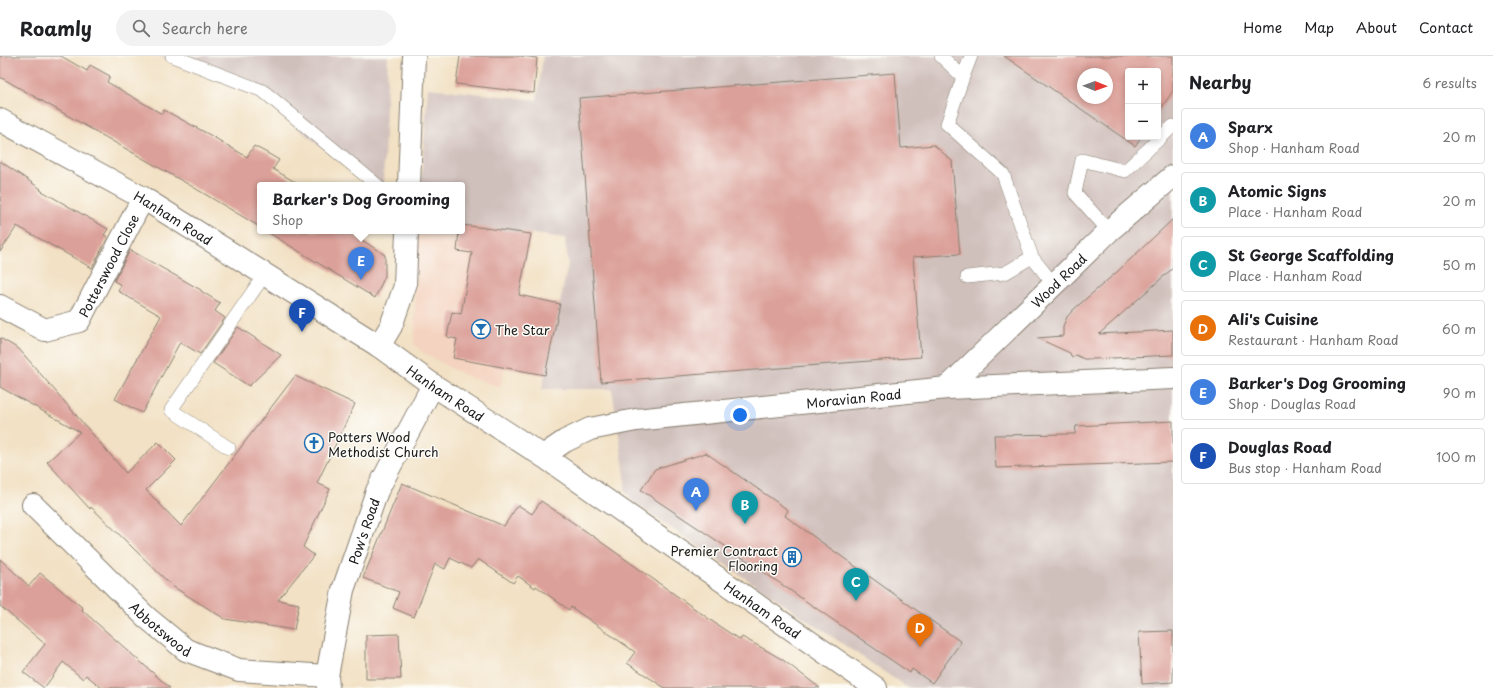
<!DOCTYPE html>
<meta charset="utf-8">
<style>
:root{--surface:#fff;--page:#f2f2f2;--text:#202124;--muted:#757577;--line:#e0e0e0;--accent:#0b8043}
body{margin:0;font-family:"Playpen Sans",sans-serif;background:var(--page);color:var(--text)}
.controls{position:absolute;right:12px;top:12px;display:grid;overflow:hidden;border-radius:4px;box-shadow:0 2px 6px #0003}
.controls button{width:36px;height:36px;display:grid;place-items:center;padding:0;border:0;border-bottom:1px solid var(--line);background:var(--surface);color:var(--text);font:20px sans-serif}
.compass{position:absolute;left:1077px;top:12px;width:36px;height:36px;border-radius:50%;background:var(--surface);box-shadow:0 2px 6px #0003;rotate:91deg}
.you{position:absolute;left:740px;top:359px;width:14px;height:14px;margin:-10px;border:3px solid #fff;border-radius:50%;background:#1a73e8;box-shadow:0 0 0 6px #1a73e833}
.badge{display:grid;place-items:center;width:26px;height:26px;border-radius:50%;background:var(--accent);color:#fff;font-size:13px;font-weight:700}
.pin{position:absolute;translate:-50% -33px;filter:drop-shadow(0 1px 2px #0008)}
.pin::after{content:'';position:absolute;top:21px;width:14px;height:12px;background:inherit;clip-path:polygon(0 0,100% 0,50% 100%)}
.popup{position:absolute;left:257px;top:126px;width:208px;height:52px;box-sizing:border-box;display:grid;place-content:center;border-radius:4px;background:var(--surface);filter:drop-shadow(0 1px 3px #0005);font-size:13px;white-space:nowrap;color:var(--muted)}
.popup b{font-size:15px;color:var(--text)}
.popup::after{content:'';position:absolute;left:50%;top:100%;margin-left:-8px;border:8px solid transparent;border-top-color:var(--surface)}
.list{margin:0;padding:0;list-style:none}
h2{display:flex;justify-content:space-between;align-items:center;height:52px;margin:0;padding:0 16px;font-size:17px}
h2 small{font-size:13px;font-weight:400;color:var(--muted)}
.list li{display:grid;grid-template-columns:26px 1fr auto;gap:12px;align-items:center;box-sizing:border-box;height:56px;margin:0 8px 8px;padding:0 8px;border:1px solid var(--line);border-radius:4px}
.list b{display:block;font-size:15px;white-space:nowrap}
.list p{margin:0;font-size:13px;white-space:nowrap;color:var(--muted)}
.list em{font-size:13px;font-style:normal;color:var(--muted)}
.icon{flex:none;width:22px;height:22px;fill:none;stroke:currentColor;stroke-width:2;stroke-linecap:round;stroke-linejoin:round}
.map{position:relative;flex:none;width:1173px;height:632px;overflow:hidden}
header{display:flex;align-items:center;gap:24px;box-sizing:border-box;height:56px;padding:0 20px;background:var(--surface);border-bottom:1px solid var(--line)}
header strong{font-size:19px}
nav{display:flex;gap:22px;margin-inline-start:auto;font-size:14px}
.search{width:280px;height:36px;background:var(--page);display:flex;align-items:center;gap:10px;box-sizing:border-box;padding:0 14px;border-radius:22px;color:var(--muted);font-size:15px}
main{display:flex}
aside{flex:1;background:var(--surface)}
.map>svg:first-child{display:block}
.built{fill:#f4d3c0}
.industrial{fill:#d0c0bc;fill-rule:evenodd}
.building{fill:#dba099;fill-rule:evenodd}
.lines{fill:none;stroke-linecap:round;stroke-linejoin:round}
.service-casing{stroke:#877e70;stroke-width:14}
.minor-casing{stroke:#877e70;stroke-width:24}
.secondary-casing{stroke:#877e70;stroke-width:24}
.service{stroke:#fff;stroke-width:13}
.minor{stroke:#fff;stroke-width:22}
.secondary{stroke:#fff;stroke-width:22}
.labels{text-anchor:middle;dominant-baseline:central;stroke-width:3;stroke-linejoin:round;paint-order:stroke}
.street-label{font-size:13px;fill:#1c1c1c;stroke:#fdfcf7}
.poi-label{font-size:13px;fill:#1c1c1c;stroke:#fdfcf7;text-anchor:start}
</style>
<header>
<strong>Roamly</strong>
<div class="search"><svg class="icon" aria-label="search" viewBox="0 0 24 24"><circle cx="10" cy="10" r="6"/><path d="M15 15l6 6"/></svg>Search here</div>
<nav><a>Home</a><a>Map</a><a>About</a><a>Contact</a></nav>
</header>
<main>
<div class="map">
<svg width="1173" height="632" viewBox="0 0 1173 632">
<rect width="100%" height="100%" fill="#fdfcf7"/>
<filter id="ink" filterUnits="userSpaceOnUse"><feTurbulence type="fractalNoise" baseFrequency=".025" numOctaves="2"/><feDisplacementMap in="SourceGraphic" scale="8" xChannelSelector="R" yChannelSelector="G"/><feConvolveMatrix kernelMatrix="1 2 1 2 8 2 1 2 1" color-interpolation-filters="sRGB"/></filter>
<filter id="wash" filterUnits="userSpaceOnUse"><feTurbulence type="fractalNoise" baseFrequency=".012" numOctaves="4" result="noise"/><feDisplacementMap in="SourceGraphic" scale="16" xChannelSelector="R" yChannelSelector="G"/><feGaussianBlur stdDeviation="0.9" result="paint"/><feColorMatrix in="noise" values="0 0 0 0 0 0 0 0 0 0 0 0 0 0 0 0 0 1.4 0 .05"/><feComposite in="paint" operator="in"/></filter>
<g filter="url(#wash)">
<rect width="100%" height="100%" fill="#f2e1c4"/>
<path class="built" d="M 462,169 L 531,178 L 501,331 L 472,322 L 452,313 L 422,296 L 414,288 L 417,175 L 462,175 Z"/>
<path class="industrial" d="M 159,0 L 388,0 L 383,129 L 369,129 L 260,42 Z
M 543,0 L 1173,0 L 1173,632 L 908,632 L 634,447 L 625,436 L 625,420 L 612,333 L 542,333 L 568,208 L 565,182 L 462,169 L 462,129 L 421,129 L 428,32 L 537,44 ZM 1128,15 L 1158,15 L 1158,81 L 1128,81 ZM 1083,18 L 1107,18 L 1107,42 L 1083,42 Z"/>
<g id="blocks">
<path class="building" d="M 0,0 L 61,0 L 87,15 L 90,9 L 110,20 L 107,26 L 162,58 L 164,54 L 210,79 L 247,101 L 254,90 L 267,97 L 279,104 L 273,113 L 300,129 L 260,129 L 260,171 L 193,131 L 0,21 Z
M 460,0 L 521,0 L 537,2 L 534,37 L 456,28 Z
M 1004,0 L 1173,0 L 1173,35 L 1158,57 L 1158,15 L 1128,15 L 1128,81 L 1141,81 L 1135,90 ZM 1083,18 L 1107,18 L 1107,42 L 1083,42 Z
M 895,17 L 901,92 L 934,89 L 952,105 L 960,198 L 913,201 L 921,301 L 601,326 L 579,42 Z
M 0,105 L 41,133 L 40,134 L 108,173 L 104,179 L 108,181 L 92,212 L 17,170 L 0,196 Z
M 1173,163 L 1173,212 L 1099,278 L 1173,274 L 1173,299 L 1092,303 L 1084,303 L 1076,299 L 1072,302 L 1070,297 L 1037,282 L 1063,280 L 1063,270 L 1067,261 L 1073,254 L 1118,215 Z
M 462,169 L 531,178 L 519,239 L 560,248 L 545,319 L 453,302 L 457,283 L 447,281 L 452,256 L 461,258 L 472,197 L 457,195 L 459,175 L 462,175 Z
M 266,175 L 348,175 L 385,199 L 385,220 L 375,242 Z
M 130,194 L 201,234 L 201,235 L 220,247 L 215,255 L 225,262 L 200,298 L 180,286 L 142,357 L 115,343 L 161,260 L 118,235 L 121,229 L 114,225 Z
M 238,271 L 281,299 L 249,330 L 213,307 Z
M 0,282 L 19,293 L 126,417 L 158,386 L 176,404 L 146,434 L 181,470 L 295,320 L 355,348 L 317,427 L 330,433 L 303,491 L 314,499 L 278,544 L 299,548 L 294,574 L 225,563 L 172,530 L 91,451 L 90,453 L 47,406 L 80,376 L 0,331 Z
M 1173,365 L 1173,406 L 996,412 L 994,379 L 1075,378 L 1076,370 Z
M 706,397 L 788,454 L 785,460 L 961,586 L 932,627 L 912,613 L 910,617 L 752,508 L 641,434 L 655,413 Z
M 402,427 L 504,470 L 518,449 L 532,458 L 541,445 L 587,476 L 719,570 L 740,584 L 742,581 L 764,593 L 783,604 L 820,632 L 665,632 L 627,607 L 635,596 L 571,551 L 569,554 L 536,530 L 535,532 L 518,520 L 513,527 L 478,503 L 471,512 L 450,502 L 445,513 L 435,508 L 414,561 L 393,552 L 399,536 L 363,522 Z
M 0,503 L 29,530 L 40,517 L 83,552 L 82,554 L 170,632 L 102,632 L 86,619 L 83,623 L 63,606 L 44,632 L 23,616 L 45,588 L 0,550 Z
M 1173,575 L 1173,626 L 1142,628 L 1139,576 Z
M 399,578 L 401,623 L 366,623 L 366,579 Z"/>
</g>
</g>
<g filter="url(#ink)">
<use href="#blocks" fill-opacity="0" stroke="#877e70" stroke-width="1"/>
<g class="lines">
<defs>
<path id="service" d="M 172,0 L 263,35 L 377,129
M 941,0 L 963,21 L 947,68 L 1003,118 L 1032,201
M 963,21 L 971,0
M 1109,175 L 1075,137 L 1082,104 L 1125,115 L 1173,70
M 967,221 L 1005,217 L 1032,201 L 1054,229
M 229,392 L 171,354 L 265,218"/>
<g id="minor">
<path d="M 409,129 L 414,0"/>
<path id="s1" d="M 0,250 L 45,274 L 79,265 L 143,142"/>
<path d="M 379,290 L 391,270 L 405,230 L 407,175"/>
<path id="s2" d="M 947,332 L 1109,175 L 1173,120"/>
<path id="s3" d="M 543,400 L 565,385 L 590,373 L 636,364 L 947,332 L 1173,322"/>
<path id="s4" d="M 33,449 L 146,561 L 186,594 L 239,614 L 327,620"/>
<path id="s5" d="M 328,632 L 327,620 L 343,534 L 377,435 L 433,329"/>
</g>
<g id="secondary">
<path id="s6" d="M 0,64 L 143,142 L 379,290 L 433,329 L 543,400 L 876,632"/>
</g>
</defs>
<use href="#service" class="service-casing"/>
<use href="#minor" class="minor-casing"/>
<use href="#secondary" class="secondary-casing"/>
<use href="#service" class="service"/>
<use href="#minor" class="minor"/>
<use href="#secondary" class="secondary"/>
</g>
</g>
<defs>
<symbol id="bar-ring" viewBox="-11 -11 22 22"><circle r="9.5" fill="#fdfcf7" stroke="#1f6fb2" stroke-width="1.5"/><path d="M-6-5H6L.8 .8V4.5H3.5V6h-7V4.5H-.8V.8Z" fill="#1f6fb2"/></symbol>
<symbol id="church-ring" viewBox="-11 -11 22 22"><circle r="9.5" fill="#fdfcf7" stroke="#1f6fb2" stroke-width="1.5"/><path d="M-1.2-6h2.4v3.5h3.3v2.4h-3.3V6h-2.4V-.1h-3.3v-2.4h3.3Z" fill="#1f6fb2"/></symbol>
<symbol id="building-ring" viewBox="-11 -11 22 22"><circle r="9.5" fill="#fdfcf7" stroke="#1f6fb2" stroke-width="1.5"/><path d="M-4-6H4V6H1V3H-1V6H-4ZM-2.5-4.3h1.7v1.8h-1.7ZM.8-4.3h1.7v1.8H.8ZM-2.5-1h1.7V.8h-1.7ZM.8-1h1.7V.8H.8Z" fill="#1f6fb2"/></symbol>
</defs>
<g fill-rule="evenodd">
<use href="#bar-ring" x="470" y="262" width="22" height="22"/>
<use href="#church-ring" x="303" y="376" width="22" height="22"/>
<use href="#building-ring" x="781" y="490" width="22" height="22"/>
</g>
<g class="labels">
<g class="street-label">
<text stroke="none"><textPath href="#s6" startOffset="199">Hanham Road</textPath></text>
<text stroke="none"><textPath href="#s1" startOffset="149">Potterswood Close</textPath></text>
<text stroke="none"><textPath href="#s2" startOffset="155">Wood Road</textPath></text>
<text stroke="none"><textPath href="#s6" startOffset="523">Hanham Road</textPath></text>
<text stroke="none"><textPath href="#s3" startOffset="320">Moravian Road</textPath></text>
<text stroke="none"><textPath href="#s5" startOffset="162">Pow's Road</textPath></text>
<text stroke="none"><textPath href="#s6" startOffset="907">Hanham Road</textPath></text>
<text stroke="none"><textPath href="#s4" startOffset="178">Abbotswood</textPath></text>
</g>
<g class="poi-label">
<text x="495" y="273">The Star</text>
<text x="328" y="380">Potters Wood<tspan x="328" dy="15">Methodist Church</tspan></text>
<text x="778" y="494" text-anchor="end">Premier Contract<tspan x="778" dy="15">Flooring</tspan></text>
</g>
</g>
</svg>
<div class="controls">
<button>+</button>
<button>−</button>
</div>
<svg class="compass" viewBox="-18 -18 36 36"><path d="M0-13l5 13h-10z" fill="#e53935"/><path d="M0 13l5-13h-10z" fill="#757577"/></svg>
<div class="you"></div>
<div class="pin badge" style="left:696px;top:455px;background:#3f7fe0">A</div>
<div class="pin badge" style="left:745px;top:468px;background:#0f9aa8">B</div>
<div class="pin badge" style="left:856px;top:545px;background:#0f9aa8">C</div>
<div class="pin badge" style="left:920px;top:591px;background:#e8710a">D</div>
<div class="pin badge" style="left:361px;top:224px;background:#3f7fe0">E</div>
<div class="popup"><b>Barker's Dog Grooming</b>Shop</div>
<div class="pin badge" style="left:302px;top:276px;background:#1a4fb4">F</div>
</div>
<aside>
<h2>Nearby<small>6 results</small></h2>
<ul class="list">
<li><span class="badge" style="background:#3f7fe0">A</span><div><b>Sparx</b><p>Shop · Hanham Road</p></div><em>20 m</em></li>
<li><span class="badge" style="background:#0f9aa8">B</span><div><b>Atomic Signs</b><p>Place · Hanham Road</p></div><em>20 m</em></li>
<li><span class="badge" style="background:#0f9aa8">C</span><div><b>St George Scaffolding</b><p>Place · Hanham Road</p></div><em>50 m</em></li>
<li><span class="badge" style="background:#e8710a">D</span><div><b>Ali's Cuisine</b><p>Restaurant · Hanham Road</p></div><em>60 m</em></li>
<li><span class="badge" style="background:#3f7fe0">E</span><div><b>Barker's Dog Grooming</b><p>Shop · Douglas Road</p></div><em>90 m</em></li>
<li><span class="badge" style="background:#1a4fb4">F</span><div><b>Douglas Road</b><p>Bus stop · Hanham Road</p></div><em>100 m</em></li>
</ul>
</aside>
</main>
